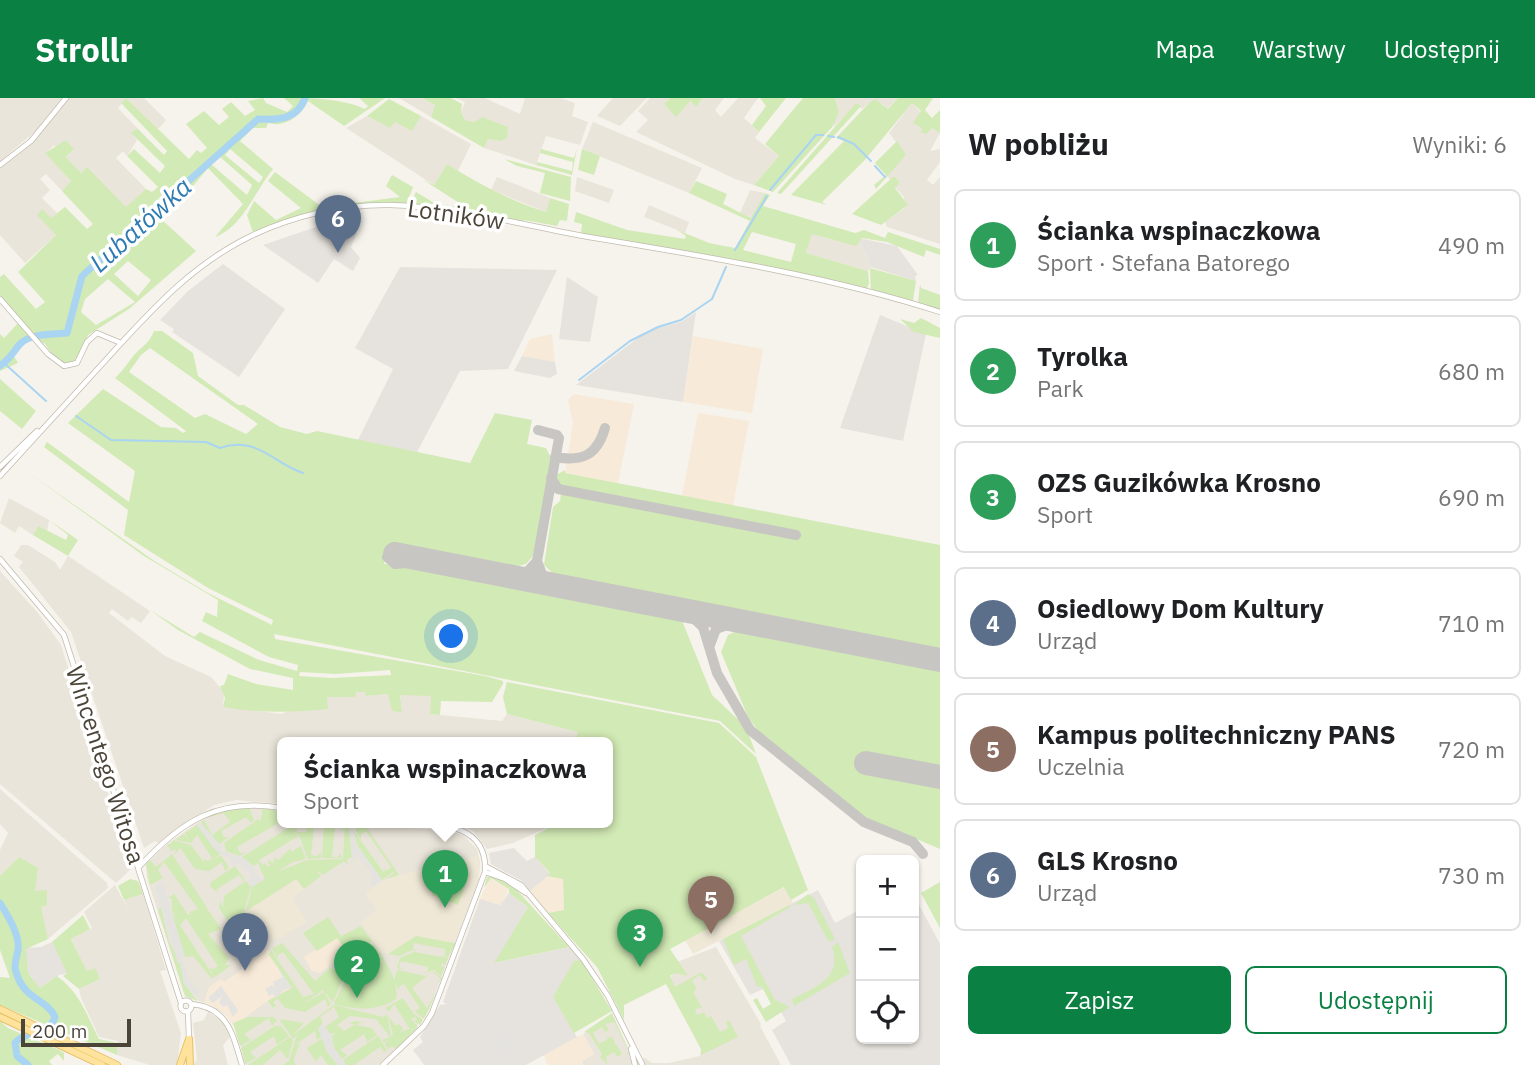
<!DOCTYPE html>
<html lang="pl">
<meta charset="utf-8">
<style>
:root{--surface:#fff;--page:#f2f2f2;--text:#202124;--muted:#757577;--line:#e0e0e0;--accent:#0b8043}
body{margin:0;font-family:"IBM Plex Sans",sans-serif;background:var(--page);color:var(--text)}
.controls{position:absolute;right:21px;bottom:21px;display:grid;overflow:hidden;border-radius:10px;box-shadow:0 2px 5px #0004}
.controls button{width:63px;height:63px;display:grid;place-items:center;padding:0;border:0;border-bottom:2px solid var(--line);background:var(--surface);color:var(--text);font:35px sans-serif}
.scale{position:absolute;left:21px;bottom:18px;width:110px;box-sizing:border-box;padding-left:7px;border:4px solid #4b4439;border-top:0;font-size:19px;line-height:24px;white-space:nowrap;color:#4b4439;-webkit-text-stroke:5px #fff;paint-order:stroke}
.you{position:absolute;left:452px;top:539px;width:24px;height:24px;margin:-18px;border:5px solid #fff;border-radius:50%;background:#1a73e8;box-shadow:0 0 0 10px #1a73e833}
.badge{display:grid;place-items:center;width:46px;height:46px;border-radius:50%;background:var(--accent);color:#fff;font-size:23px;font-weight:700}
.pin{position:absolute;translate:-50% -58px;filter:drop-shadow(0 2px 4px #0008)}
.pin::after{content:'';position:absolute;top:37px;width:24px;height:21px;background:inherit;clip-path:polygon(0 0,100% 0,50% 100%)}
.popup{position:absolute;left:277px;top:639px;width:336px;height:91px;box-sizing:border-box;display:grid;place-content:center;border-radius:10px;background:var(--surface);filter:drop-shadow(0 2px 5px #0005);font-size:23px;white-space:nowrap;color:var(--muted)}
.popup b{font-size:26px;color:var(--text)}
.popup::after{content:'';position:absolute;left:50%;top:100%;margin-left:-14px;border:14px solid transparent;border-top-color:var(--surface)}
.list{margin:0;padding:0;list-style:none}
h2{display:flex;justify-content:space-between;align-items:center;height:91px;margin:0;padding:0 28px;font-size:30px}
h2 small{font-size:23px;font-weight:400;color:var(--muted)}
.list li{display:grid;grid-template-columns:46px 1fr auto;gap:21px;align-items:center;box-sizing:border-box;height:112px;margin:0 14px 14px;padding:0 14px;border:2px solid var(--line);border-radius:10px}
.list b{display:block;font-size:26px;white-space:nowrap}
.list p{margin:0;font-size:23px;white-space:nowrap;color:var(--muted)}
.list em{font-size:23px;font-style:normal;color:var(--muted)}
.actions{display:flex;gap:14px;padding:21px 28px}
.actions a{flex:1;padding:16px 0;border:2px solid var(--accent);border-radius:10px;text-align:center;font-size:24px;color:var(--accent)}
.actions .main{background:var(--accent);color:#fff}
.icon{flex:none;width:38px;height:38px;fill:none;stroke:currentColor;stroke-width:2;stroke-linecap:round;stroke-linejoin:round}
.map{position:relative;flex:none;width:940px;height:967px;overflow:hidden}
header{display:flex;align-items:center;gap:42px;box-sizing:border-box;height:98px;padding:0 35px;background:var(--accent);color:#fff}
header strong{font-size:33px}
nav{display:flex;gap:38px;margin-inline-start:auto;font-size:24px}
main{display:flex}
aside{flex:1;background:var(--surface)}
.map>svg:first-child{display:block}
.residential{fill:#eae5da}
.commercial{fill:#f7ead8}
.industrial{fill:#e6e2dd}
.education{fill:#efe8d6}
.green{fill:#d2eab5;fill-rule:evenodd}
.parking{fill:#e5e3e0}
.lines{fill:none;stroke-linecap:round;stroke-linejoin:round}
.stream{stroke:#a9d4f2;stroke-width:2}
.river{stroke:#a9d4f2;stroke-width:7}
.taxiway{stroke:#c8c6c3;stroke-width:10}
.runway{stroke:#c8c6c3;stroke-width:24}
.minor-casing{stroke:#c2bbae;stroke-width:6}
.major-casing{stroke:#e6c16a;stroke-width:8}
.minor{stroke:#fff;stroke-width:4.5}
.major{stroke:#ffe39c;stroke-width:6}
.labels{text-anchor:middle;dominant-baseline:central;stroke-width:7;stroke-linejoin:round;paint-order:stroke}
.street-label{font-size:24px;fill:#4b4439;stroke:#fff}
.water-label{font-size:26px;font-style:italic;fill:#2e7ab2;stroke:#fff}
</style>
<header>
<strong>Strollr</strong>
<nav><a>Mapa</a><a>Warstwy</a><a>Udostępnij</a></nav>
</header>
<main>
<div class="map">
<svg width="940" height="967" viewBox="0 0 940 967">
<rect width="100%" height="100%" fill="#f6f3ec"/>
<path class="residential" d="M 0,0 L 62,0 L 38,31 L 0,63 Z
M 68,0 L 126,0 L 118,10 L 137,30 L 132,35 L 137,42 L 127,58 L 123,53 L 116,60 L 146,91 L 126,110 L 87,70 L 81,75 L 66,59 L 74,51 L 66,42 L 57,50 L 54,47 L 46,55 L 71,83 L 62,93 L 46,76 L 40,81 L 50,92 L 42,100 L 57,115 L 51,120 L 57,136 L 25,165 L 0,137 L 0,70 L 34,42 Z
M 126,0 L 144,0 L 166,22 L 158,31 Z
M 399,0 L 422,0 L 435,7 L 431,19 Z
M 456,0 L 485,0 L 520,16 L 525,0 L 560,0 L 575,5 L 572,18 L 588,24 L 580,47 L 546,38 L 536,67 L 484,50 L 488,41 L 501,43 L 475,24 L 465,22 L 461,14 L 465,4 Z
M 613,0 L 647,0 L 620,28 L 597,18 Z
M 650,0 L 670,0 L 664,6 L 690,3 L 696,9 L 703,0 L 724,0 L 715,12 L 721,19 L 738,0 L 758,0 L 744,20 L 759,34 L 755,40 L 779,58 L 754,87 L 735,81 L 636,34 L 648,22 L 638,13 Z
M 835,0 L 898,0 L 887,11 L 883,6 L 869,5 L 862,11 L 856,6 L 834,29 L 833,23 L 839,14 Z
M 912,5 L 940,35 L 930,53 L 940,51 L 940,64 L 927,82 L 933,87 L 940,79 L 940,146 L 887,129 L 885,124 L 905,110 L 904,99 L 895,89 L 900,84 L 894,78 L 890,82 L 886,77 L 906,57 L 889,35 Z
M 367,18 L 390,30 L 394,24 L 414,29 L 421,18 L 471,46 L 458,73 L 447,66 L 434,87 L 346,30 Z
M 593,24 L 702,70 L 689,95 L 582,51 Z
M 497,79 L 550,100 L 546,114 L 491,92 Z
M 577,79 L 614,92 L 609,105 L 575,93 Z
M 750,92 L 765,95 L 752,120 L 740,115 Z
M 649,107 L 689,124 L 685,135 L 644,119 Z
M 812,135 L 833,142 L 859,140 L 871,169 L 868,173 L 806,155 Z
M 9,400 L 49,422 L 47,434 L 38,428 L 33,437 L 19,428 L 15,435 L 0,425 Z
M 21,447 L 28,447 L 55,464 L 60,472 L 68,458 L 150,513 L 141,525 L 132,519 L 128,523 L 112,511 L 109,515 L 165,558 L 211,579 L 224,594 L 223,608 L 281,616 L 326,599 L 355,599 L 355,594 L 365,594 L 366,598 L 389,596 L 402,613 L 400,597 L 424,597 L 432,598 L 430,616 L 502,623 L 507,616 L 579,634 L 575,644 L 282,644 L 282,706 L 236,702 L 214,707 L 158,745 L 155,743 L 144,750 L 71,534 L 19,469 L 23,464 L 14,458 Z
M 0,473 L 38,515 L 61,547 L 130,765 L 131,771 L 116,785 L 0,686 Z
M 0,691 L 107,785 L 108,790 L 48,841 L 40,808 L 47,793 L 35,793 L 19,759 L 0,778 L 0,752 L 8,735 L 0,726 Z
M 251,709 L 282,714 L 282,724 L 358,724 L 369,728 L 448,732 L 464,738 L 477,751 L 480,764 L 479,781 L 429,912 L 407,942 L 378,967 L 246,967 L 235,929 L 226,917 L 211,907 L 185,898 L 147,780 L 146,766 L 166,747 L 201,722 L 213,716 Z
M 452,724 L 560,724 L 513,745 L 487,751 L 473,733 Z
M 115,787 L 128,811 L 124,802 L 143,796 L 166,872 L 160,873 L 181,935 L 177,967 L 150,967 L 117,957 L 118,943 L 99,939 L 81,900 L 79,891 L 100,881 L 87,874 L 71,840 L 92,830 L 84,814 Z
M 716,849 L 761,926 L 760,928 L 781,967 L 583,967 L 582,963 L 594,956 L 583,936 L 610,923 L 614,924 L 627,948 L 631,963 L 645,960 L 652,965 L 669,965 L 700,958 L 701,951 L 666,885 L 679,869 L 677,864 Z
M 208,914 L 220,921 L 228,932 L 230,939 L 223,947 L 228,967 L 193,967 L 197,962 L 193,925 L 204,922 Z"/>
<path class="commercial" d="M 552,236 L 555,264 L 522,258 L 530,241 Z
M 693,238 L 763,251 L 752,315 L 683,304 Z
M 574,296 L 634,306 L 618,385 L 565,375 L 573,325 L 568,302 Z
M 698,315 L 749,323 L 733,408 L 682,398 Z
M 547,778 L 563,780 L 564,812 L 548,815 L 530,793 Z
M 490,780 L 509,791 L 501,807 L 480,801 Z
M 337,839 L 348,855 L 319,875 L 311,872 L 304,859 Z
M 269,852 L 292,890 L 270,901 L 238,925 L 233,925 L 220,912 L 204,904 L 209,889 L 221,881 L 224,884 Z
M 583,936 L 594,956 L 582,963 L 583,967 L 548,967 L 543,956 Z"/>
<path class="industrial" d="M 316,129 L 345,129 L 357,135 L 351,149 L 360,160 L 353,173 L 334,161 L 318,185 L 263,147 Z
M 859,140 L 897,148 L 918,177 L 915,178 L 916,183 L 871,169 Z
M 223,166 L 285,211 L 239,279 L 172,234 L 174,231 L 160,222 L 188,193 Z
M 400,169 L 557,172 L 508,271 L 460,273 L 417,354 L 358,342 L 393,271 L 355,250 Z
M 567,179 L 598,199 L 590,244 L 559,241 Z
M 696,214 L 683,304 L 576,287 L 638,240 L 654,231 L 681,224 Z
M 880,217 L 926,236 L 903,343 L 840,330 Z
M 522,258 L 555,264 L 557,276 L 550,280 L 514,273 Z
M 514,750 L 527,763 L 535,759 L 550,776 L 530,793 L 522,783 L 491,766 L 489,755 Z
M 818,792 L 835,825 L 861,811 L 861,941 L 914,941 L 914,805 L 917,803 L 940,846 L 940,967 L 791,967 L 772,932 L 786,923 L 767,889 L 750,897 L 719,843 Z
M 509,795 L 528,809 L 495,865 L 570,849 L 581,862 L 574,864 L 553,899 L 577,939 L 526,967 L 424,967 L 413,952 L 423,944 L 420,939 L 440,907 L 447,906 L 443,904 L 480,801 L 500,807 Z
M 52,844 L 68,875 L 59,877 L 40,890 L 28,875 L 25,850 L 41,849 Z"/>
<path class="education" d="M 478,758 L 479,777 L 454,846 L 416,838 L 388,856 L 382,855 L 361,824 L 377,812 L 365,795 L 388,780 Z
M 297,781 L 304,791 L 292,800 L 307,824 L 274,843 L 261,823 L 247,830 L 243,824 L 246,813 Z
M 785,789 L 793,805 L 693,856 L 685,842 Z"/>
<path class="green" d="M 126,0 L 189,61 L 197,52 L 201,55 L 207,50 L 186,26 L 204,13 L 219,27 L 229,19 L 222,11 L 231,4 L 245,18 L 255,12 L 248,3 L 263,0 L 266,5 L 287,14 L 293,8 L 284,0 C 313,0 341,0 365,11 L 368,8 L 359,0 L 385,0 L 344,28 L 308,3 C 301,18 285,30 268,25 L 266,30 L 253,30 L 240,43 L 273,71 C 255,93 242,130 215,139 L 243,106 L 208,70 L 179,105 L 161,121 L 196,153 L 129,211 L 88,237 L 80,258 L 73,264 L 64,265 L 54,259 L 45,246 L 34,240 L 21,246 L 14,258 L 18,265 L 0,273 L 0,236 L 4,240 L 21,222 L 0,199 L 0,179 L 4,176 L 36,211 L 45,204 L 18,174 L 56,137 L 37,117 L 42,111 L 51,120 L 65,109 L 87,131 L 93,126 L 62,93 L 71,83 L 45,55 L 66,42 L 74,51 L 66,59 L 81,75 L 87,69 L 126,109 L 146,91 L 152,94 L 158,89 L 127,58 L 134,51 L 160,75 L 165,68 L 131,35 L 137,30 L 164,57 L 167,53 L 121,5 ZM 230,51 L 263,79 L 259,85 L 225,57 ZM 219,58 L 252,87 L 247,97 L 211,66 ZM 128,163 L 151,182 L 138,198 L 114,176 ZM 108,181 L 135,204 L 96,227 L 81,214 L 85,201 Z
M 422,0 L 451,0 L 462,6 L 461,14 L 465,22 L 475,24 L 482,19 L 508,29 L 507,40 L 501,43 L 488,41 L 484,50 L 431,19 L 435,7 Z
M 670,0 L 703,0 L 696,9 L 690,3 L 676,19 L 664,6 Z
M 760,0 L 786,0 L 759,34 L 752,27 L 766,8 Z
M 803,0 L 835,0 L 839,14 L 833,28 L 773,94 L 754,87 L 779,58 L 765,46 Z
M 898,0 L 933,0 L 925,12 L 932,20 L 940,12 L 940,35 L 932,30 L 926,36 L 921,34 L 922,30 L 913,25 L 921,13 L 912,5 L 863,64 L 822,104 L 827,107 L 791,97 L 844,43 L 836,40 L 869,5 L 875,1 L 888,11 Z
M 389,1 L 421,18 L 412,33 L 395,24 L 390,30 L 367,18 Z
M 856,5 L 861,8 L 781,96 L 777,95 Z
M 897,43 L 906,57 L 876,91 L 874,87 L 886,77 L 875,65 Z
M 577,50 L 572,77 L 536,67 L 537,64 L 572,73 L 573,64 L 540,55 L 541,51 L 574,60 Z
M 582,51 L 600,58 L 594,77 L 578,72 Z
M 504,61 L 571,79 L 570,103 L 540,95 L 545,75 L 517,68 Z
M 447,66 C 479,86 510,103 546,114 L 550,100 L 569,106 L 567,123 L 560,122 L 557,128 L 524,122 L 523,124 L 411,105 L 420,85 L 416,94 L 436,106 L 467,110 L 422,81 L 434,87 Z
M 275,74 L 322,109 L 400,99 L 386,88 L 392,77 L 413,89 L 407,105 L 317,114 L 253,135 L 247,117 L 254,103 L 276,122 L 301,110 L 268,83 Z
M 894,78 L 900,84 L 895,90 L 908,107 L 881,127 L 852,116 Z
M 696,83 L 727,96 L 723,106 L 751,120 L 765,95 L 770,97 L 763,108 L 855,135 L 864,132 L 885,140 L 888,134 L 940,151 L 940,157 L 926,152 L 924,159 L 887,144 L 862,140 L 856,148 L 812,136 L 806,155 L 868,173 L 869,185 L 866,193 L 711,158 L 581,135 L 582,126 L 574,124 L 576,114 L 627,132 L 685,141 L 686,138 L 677,132 L 709,145 L 735,150 L 750,123 L 689,95 ZM 752,134 L 796,146 L 791,164 L 743,152 Z
M 870,170 L 916,183 L 913,203 L 871,193 Z
M 920,186 L 921,190 L 940,197 L 940,212 L 918,206 Z
M 921,220 L 940,230 L 940,240 L 914,234 L 900,221 L 914,225 Z
M 154,233 L 162,233 L 193,255 L 198,278 L 238,307 L 244,307 L 280,329 L 307,336 L 317,333 L 470,365 L 495,315 L 532,322 L 527,346 L 546,350 L 552,362 L 533,458 L 526,466 L 510,470 L 388,446 L 384,466 L 416,468 L 681,520 L 712,597 L 746,629 L 756,656 L 720,623 L 274,536 L 275,541 L 485,578 L 503,583 L 503,586 L 492,604 L 441,603 L 440,617 L 430,616 L 431,598 L 400,597 L 402,614 L 392,613 L 388,596 L 366,598 L 365,594 L 356,594 L 355,599 L 327,599 L 328,611 C 292,615 259,615 223,609 L 225,600 L 220,588 L 224,587 L 228,576 L 256,586 L 293,592 L 293,580 L 250,571 L 178,532 L 150,512 L 194,539 L 200,534 L 259,562 L 297,573 L 298,567 L 269,559 L 202,523 L 206,514 L 217,519 L 218,502 L 144,458 L 26,373 L 156,464 L 208,495 L 272,527 L 273,522 L 208,490 L 124,437 L 128,412 L 44,349 L 47,344 L 129,404 L 135,373 L 68,325 L 103,291 L 161,329 L 176,330 L 183,335 L 186,333 L 115,280 C 124,272 130,261 137,254 C 145,246 149,245 154,233 ZM 150,250 L 258,326 L 246,336 L 205,316 L 195,320 L 129,274 L 141,257 ZM 390,572 L 391,577 L 332,580 L 299,578 L 300,574 L 336,576 Z
M 0,281 L 36,313 L 22,331 L 0,313 Z
M 565,372 L 565,375 L 940,447 L 940,554 L 557,479 L 544,467 L 553,409 L 560,403 L 561,396 L 795,440 L 796,435 L 560,389 L 557,386 L 556,377 Z
M 49,422 L 78,442 L 68,458 L 33,437 L 38,428 L 66,442 L 68,437 Z
M 736,533 L 940,571 L 940,751 L 860,717 L 761,637 L 748,619 L 721,554 L 728,537 Z
M 507,584 L 719,625 L 756,659 L 808,792 L 791,802 L 784,789 L 670,851 L 688,878 L 675,875 L 670,878 L 675,889 L 700,875 L 704,876 L 707,881 L 704,883 L 700,877 L 692,882 L 697,892 L 693,894 L 702,910 L 695,911 L 697,917 L 704,914 L 707,920 L 711,918 L 720,934 L 728,930 L 726,924 L 729,922 L 738,939 L 701,957 L 701,951 L 666,886 L 624,907 L 624,922 L 597,869 L 548,815 L 564,812 L 563,781 L 547,778 L 550,775 L 535,759 L 535,737 L 560,724 L 608,724 L 608,644 L 575,644 L 578,634 L 507,616 L 503,599 Z
M 249,709 L 254,723 L 250,724 L 246,719 L 221,733 L 224,739 L 229,739 L 219,746 L 201,725 L 204,721 L 212,737 L 230,724 L 224,715 L 205,720 L 217,715 Z
M 263,710 L 282,714 L 282,723 L 237,749 L 240,755 L 245,754 L 240,758 L 226,753 L 224,745 L 258,721 L 260,724 Z
M 307,724 L 322,724 L 322,732 L 320,728 L 314,729 L 311,757 L 317,758 L 321,754 L 321,760 L 308,761 L 300,740 L 293,731 L 299,741 L 297,739 L 259,762 L 262,767 L 266,765 L 267,769 L 272,766 L 268,766 L 268,762 L 273,765 L 275,759 L 278,762 L 291,750 L 291,754 L 301,748 L 306,761 L 293,764 L 277,774 L 307,762 L 343,761 L 345,724 L 351,724 L 352,728 L 349,729 L 352,759 L 346,762 L 348,765 L 358,759 L 347,766 L 344,763 L 323,777 L 315,771 L 321,778 L 304,791 L 296,781 L 246,813 L 252,789 L 265,781 L 258,765 L 253,768 L 242,759 L 296,725 L 297,734 L 306,734 Z
M 324,724 L 344,724 L 343,734 L 341,730 L 335,730 L 332,759 L 338,759 L 340,755 L 342,760 L 322,760 Z
M 360,724 L 387,729 L 367,730 L 399,777 L 386,781 L 395,774 L 393,774 L 382,782 L 357,747 L 354,733 L 384,775 L 385,770 L 387,773 L 391,769 L 366,733 L 361,737 L 361,742 L 355,732 Z
M 197,727 L 220,756 L 207,766 L 221,757 L 229,770 L 225,773 L 222,764 L 209,773 L 195,771 L 180,750 L 174,757 L 176,751 L 171,753 L 167,746 L 171,746 L 173,742 L 191,747 L 206,767 L 203,761 L 208,763 L 212,760 L 197,737 L 191,745 L 176,742 L 184,736 L 190,744 L 185,735 Z
M 172,756 L 204,805 L 208,812 L 206,813 L 209,813 L 221,831 L 208,836 L 229,860 L 225,867 L 231,867 L 215,879 L 209,870 L 214,871 L 218,868 L 186,820 L 180,827 L 172,813 L 172,801 L 168,800 L 174,796 L 188,817 L 199,814 L 190,816 L 189,814 L 198,811 L 164,764 L 158,772 L 163,780 L 150,787 L 146,766 L 150,762 L 156,769 Z
M 19,759 L 38,770 L 35,793 L 47,792 L 47,807 L 41,809 L 48,841 L 26,851 L 28,875 L 40,890 L 57,878 C 81,896 86,916 99,941 L 118,945 L 117,957 L 0,907 L 0,879 L 10,880 L 0,852 L 0,778 Z
M 235,768 L 245,782 L 241,784 L 243,782 L 239,777 L 217,791 L 218,794 L 210,789 L 211,784 Z
M 454,769 L 470,775 L 458,807 L 432,797 L 439,780 L 449,784 Z
M 492,778 L 513,788 L 569,849 L 494,865 L 528,809 L 509,795 L 509,791 L 491,780 L 484,790 L 487,779 Z
M 130,781 L 138,783 L 143,796 L 124,802 L 118,788 Z
M 246,783 L 251,789 L 239,832 L 225,814 L 253,854 L 249,857 L 249,853 L 248,856 L 246,852 L 243,853 L 246,859 L 243,861 L 236,850 L 240,852 L 244,848 L 219,810 L 220,803 L 223,809 L 224,798 Z
M 940,784 L 940,830 L 921,795 Z
M 808,796 L 814,800 L 835,841 L 829,844 L 808,805 L 794,807 Z
M 789,807 L 790,809 L 741,838 L 775,902 L 790,909 L 766,924 L 753,902 L 757,900 L 763,911 L 771,906 L 762,889 L 757,888 L 746,861 L 734,867 L 723,841 Z
M 161,809 L 169,843 L 180,864 L 184,885 L 197,903 L 185,898 L 158,812 Z
M 172,815 L 214,879 L 212,881 L 193,858 L 185,859 Z
M 83,817 L 90,831 L 71,841 L 87,873 L 95,870 L 100,881 L 79,891 L 63,878 L 67,875 L 52,844 Z
M 328,819 L 341,838 L 361,828 L 372,843 L 350,867 L 363,851 L 360,847 L 348,855 L 337,840 L 317,853 L 303,835 Z
M 416,838 L 454,845 L 456,845 L 448,859 L 441,858 L 445,857 L 445,851 L 414,845 L 413,850 L 416,853 L 412,852 L 400,858 L 388,856 Z
M 838,844 L 850,875 L 794,908 L 792,901 C 815,889 843,880 832,849 Z
M 282,845 L 323,892 L 307,903 L 305,901 L 306,904 L 324,894 L 331,906 L 328,909 L 325,901 L 305,914 L 285,910 L 278,901 L 273,904 L 276,908 L 273,910 L 268,903 L 292,890 L 269,857 L 271,852 L 303,899 L 314,896 L 283,854 L 278,857 L 278,861 L 272,851 Z
M 373,845 C 383,859 400,883 396,901 C 378,913 359,912 336,907 L 334,905 L 355,862 Z
M 414,854 L 448,860 L 445,867 L 442,865 L 441,869 L 445,868 L 441,878 L 434,872 L 422,875 L 427,875 L 428,869 L 401,863 L 399,869 L 403,872 L 397,870 L 400,860 Z
M 581,862 L 612,913 L 574,935 L 553,899 L 574,863 Z
M 330,870 L 345,877 L 333,904 L 315,883 Z
M 397,872 L 426,878 L 432,874 L 434,874 L 442,880 L 438,886 L 440,880 L 432,874 L 412,890 L 427,910 L 438,892 L 424,921 L 412,911 L 415,913 L 420,910 L 404,886 L 399,889 L 399,892 L 394,883 Z
M 403,900 L 414,916 L 423,922 L 420,927 L 414,923 L 417,922 L 415,919 L 411,921 L 418,929 L 396,951 L 392,948 L 388,951 L 385,946 L 393,936 L 388,918 L 396,928 L 399,926 L 403,931 L 400,934 L 410,931 L 394,906 L 389,914 L 385,910 Z
M 334,907 L 383,919 L 387,916 L 391,939 L 384,945 L 382,942 L 390,939 L 376,921 L 350,918 L 337,927 L 344,933 L 340,936 L 355,926 L 350,926 L 354,923 L 362,924 L 356,927 L 372,930 L 377,937 L 367,944 L 364,936 L 340,952 L 347,957 L 342,961 L 334,950 L 332,938 L 335,935 L 330,936 L 325,929 L 339,919 L 334,909 L 320,919 L 323,924 L 318,931 L 323,938 L 317,942 L 315,933 L 299,944 L 300,946 L 295,943 L 299,947 L 294,961 L 295,967 L 282,967 L 289,963 L 297,937 L 293,941 L 279,921 L 304,925 L 293,937 Z
M 612,915 L 630,955 L 625,956 L 629,954 L 614,924 L 605,926 L 609,932 L 605,934 L 602,929 L 593,935 L 599,946 L 608,941 L 606,937 L 609,940 L 612,938 L 615,945 L 612,947 L 616,946 L 622,956 L 617,959 L 614,954 L 606,959 L 608,967 L 600,959 L 602,956 L 589,935 L 584,934 Z
M 248,919 L 273,919 L 277,922 L 272,928 L 269,920 L 244,936 L 251,942 L 240,948 L 233,925 Z
M 0,923 L 8,930 L 59,952 L 64,955 L 64,963 L 58,956 L 49,963 L 52,967 L 0,967 Z
M 275,928 L 281,928 L 289,938 L 277,947 L 274,938 L 250,954 L 256,960 L 245,966 L 241,950 Z
M 378,938 L 387,952 L 382,956 L 384,953 L 380,949 L 354,967 L 346,967 L 343,962 Z
M 290,939 L 293,942 L 288,961 L 280,952 L 263,967 L 248,967 Z
M 323,940 L 326,953 L 338,967 L 328,967 L 321,957 L 316,964 L 307,950 Z"/>
<path class="parking" d="M 201,725 L 219,746 L 217,749 L 220,747 L 221,752 L 247,762 L 259,780 L 265,781 L 251,789 L 248,782 L 252,778 L 238,765 L 232,769 L 230,761 L 214,751 L 197,727 Z
M 349,729 L 352,729 L 357,747 L 382,782 L 371,790 L 372,777 L 359,758 L 353,761 L 352,758 Z
M 162,783 L 185,859 L 183,861 L 189,883 L 200,894 L 198,899 L 184,886 L 180,864 L 178,865 L 155,788 Z
M 272,860 L 292,890 L 284,892 L 276,900 L 273,896 L 269,898 L 265,891 L 272,887 L 275,890 L 273,884 L 283,879 Z
M 221,888 L 238,912 L 233,919 L 227,907 L 223,909 L 219,904 L 222,898 L 213,905 L 208,900 Z
M 323,926 L 332,938 L 334,950 L 346,967 L 338,967 L 327,953 L 318,931 Z
M 510,932 L 518,949 L 498,959 L 490,944 Z"/>
<g class="lines">
<path class="stream" d="M 828,38 L 834,39
M 838,39 L 854,46 L 871,63
M 875,68 L 885,79
M 770,92 L 816,37 L 823,37
M 735,152 L 767,98
M 4,265 L 46,303
M 579,282 L 630,243 L 658,229 L 681,222 L 712,201 L 726,169
M 76,318 L 111,342 L 206,344 L 220,350 C 256,337 273,365 303,375"/>
<path class="river" d="M 0,268 C 11,260 11,257 19,247 C 29,235 54,236 67,235 L 82,178 L 258,21 C 278,22 297,22 305,0
M 0,805 C 8,818 20,837 18,852 C 17,859 13,866 16,874 C 24,902 46,900 55,919 C 50,936 26,932 15,945 L 17,958 L 28,967"/>
<path class="taxiway" d="M 538,332 L 557,337 L 559,340 L 537,463 L 542,476 L 557,487
M 555,359 C 583,364 597,357 605,330
M 551,380 L 558,391 L 796,437
M 414,459 L 394,449 L 387,459 L 395,466 L 431,463
M 507,478 L 528,473 L 537,463
M 685,512 L 703,529 L 717,575 L 750,632 L 864,724 L 913,744 L 923,756
M 710,547 L 716,531 L 738,523"/>
<path class="runway" d="M 395,456 L 940,562
M 866,665 L 940,679"/>
<defs>
<path id="minor" d="M 0,67 L 31,43 L 66,0
M 0,201 L 48,256 L 64,268 L 77,265 L 87,244 L 97,235 L 121,245
M 0,369 L 37,333
M 0,378 C 38,336 76,295 114,253 C 155,208 195,165 251,138 C 293,118 343,106 390,107 C 455,109 519,126 583,138 C 702,158 825,177 940,214
M 0,461 L 64,537 L 181,905
M 485,768 L 521,787 L 583,861 L 608,898 L 642,966
M 139,769 C 181,723 219,699 282,710
M 485,774 L 505,781 L 526,795
M180.5 908a5.5 5.5 0 1 1 11 0a5.5 5.5 0 1 1-11 0Z
M 191,906 C 228,909 233,937 242,967
M 188,913 L 189,942
M 631,951 L 635,967
M 383,967 L 424,928 L 432,915 L 485,774 C 488,726 441,726 405,724"/>
<path id="major" d="M 0,911 L 117,967
M 0,919 L 102,967
M 189,941 L 190,967
M 180,967 L 189,941"/>
</defs>
<use href="#minor" class="minor-casing"/>
<use href="#major" class="major-casing"/>
<use href="#minor" class="minor"/>
<use href="#major" class="major"/>
</g>
<g class="labels">
<g class="street-label">
<text transform="translate(456 116) rotate(8)">Lotników</text>
<text transform="translate(106 667) rotate(72)">Wincentego Witosa</text>
</g>
<g class="water-label">
<text transform="translate(140 126) rotate(-42)">Lubatówka</text>
</g>
</g>
</svg>
<div class="controls">
<button>+</button>
<button>−</button>
<button><svg class="icon" aria-label="locate" viewBox="0 0 24 24"><circle cx="12" cy="12" r="6"/><path d="M12 2v4M12 18v4M2 12h4M18 12h4"/></svg></button>
</div>
<div class="scale">200 m</div>
<div class="you"></div>
<div class="pin badge" style="left:445px;top:810px;background:#2e9e5b">1</div>
<div class="popup"><b>Ścianka wspinaczkowa</b>Sport</div>
<div class="pin badge" style="left:357px;top:900px;background:#2e9e5b">2</div>
<div class="pin badge" style="left:640px;top:869px;background:#2e9e5b">3</div>
<div class="pin badge" style="left:245px;top:873px;background:#5c6f8a">4</div>
<div class="pin badge" style="left:711px;top:836px;background:#8d6e63">5</div>
<div class="pin badge" style="left:338px;top:155px;background:#5c6f8a">6</div>
</div>
<aside>
<h2>W pobliżu<small>Wyniki: 6</small></h2>
<ul class="list">
<li><span class="badge" style="background:#2e9e5b">1</span><div><b>Ścianka wspinaczkowa</b><p>Sport · Stefana Batorego</p></div><em>490 m</em></li>
<li><span class="badge" style="background:#2e9e5b">2</span><div><b>Tyrolka</b><p>Park</p></div><em>680 m</em></li>
<li><span class="badge" style="background:#2e9e5b">3</span><div><b>OZS Guzikówka Krosno</b><p>Sport</p></div><em>690 m</em></li>
<li><span class="badge" style="background:#5c6f8a">4</span><div><b>Osiedlowy Dom Kultury</b><p>Urząd</p></div><em>710 m</em></li>
<li><span class="badge" style="background:#8d6e63">5</span><div><b>Kampus politechniczny PANS</b><p>Uczelnia</p></div><em>720 m</em></li>
<li><span class="badge" style="background:#5c6f8a">6</span><div><b>GLS Krosno</b><p>Urząd</p></div><em>730 m</em></li>
</ul>
<div class="actions"><a class="main">Zapisz</a><a>Udostępnij</a></div>
</aside>
</main>
